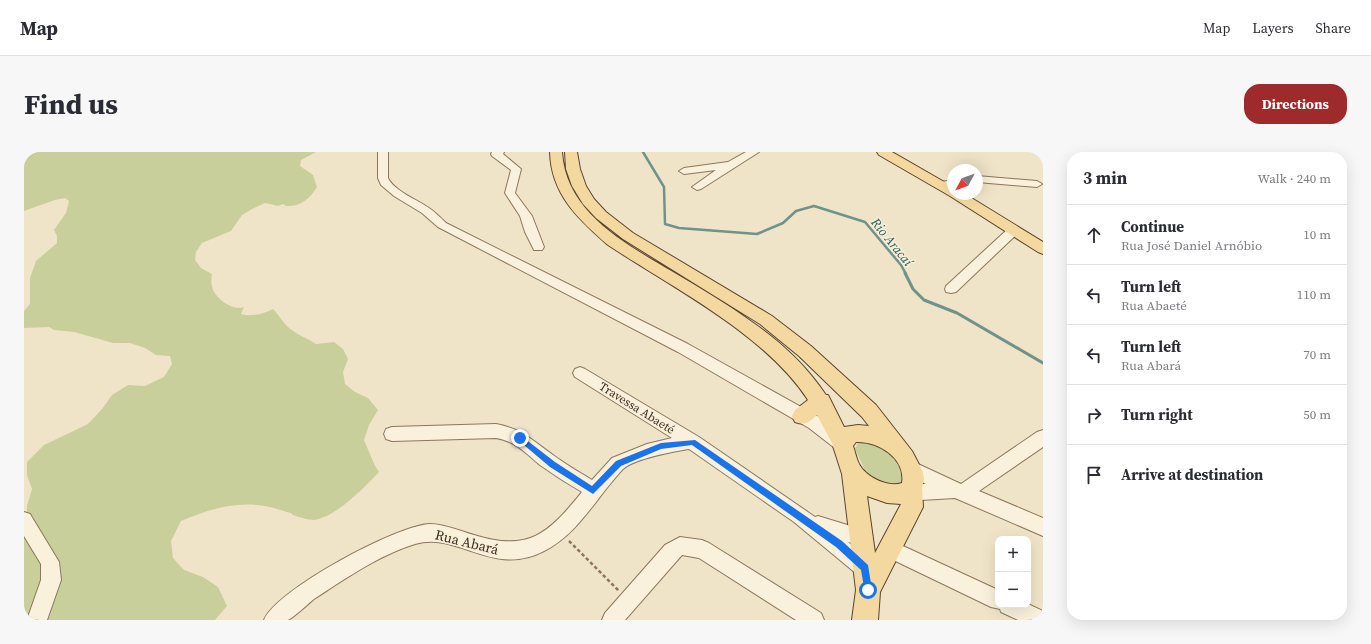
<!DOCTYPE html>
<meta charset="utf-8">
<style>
:root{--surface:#fff;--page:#f7f7f7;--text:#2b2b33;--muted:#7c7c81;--line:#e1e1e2;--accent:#9e2a2b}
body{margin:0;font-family:"Source Serif 4",serif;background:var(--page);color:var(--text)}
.controls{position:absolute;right:12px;bottom:12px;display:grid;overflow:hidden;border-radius:8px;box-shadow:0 4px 16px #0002}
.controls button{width:36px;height:36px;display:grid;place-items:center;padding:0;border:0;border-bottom:1px solid var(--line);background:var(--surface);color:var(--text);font:20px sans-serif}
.compass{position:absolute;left:923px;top:12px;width:36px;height:36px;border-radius:50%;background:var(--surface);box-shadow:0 4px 16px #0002;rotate:229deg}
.stop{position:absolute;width:12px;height:12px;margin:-9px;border:3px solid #1a73e8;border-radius:50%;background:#fff}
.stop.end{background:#1a73e8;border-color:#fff;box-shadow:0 1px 4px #0008}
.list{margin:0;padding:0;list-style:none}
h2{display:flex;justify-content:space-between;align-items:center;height:52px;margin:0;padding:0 16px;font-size:17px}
h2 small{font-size:13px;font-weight:400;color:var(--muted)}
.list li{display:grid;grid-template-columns:26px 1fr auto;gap:12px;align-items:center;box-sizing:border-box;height:60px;padding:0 16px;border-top:1px solid var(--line)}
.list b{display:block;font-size:15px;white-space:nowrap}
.list p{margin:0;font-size:13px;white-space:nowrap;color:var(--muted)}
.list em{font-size:13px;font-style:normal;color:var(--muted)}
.icon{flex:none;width:22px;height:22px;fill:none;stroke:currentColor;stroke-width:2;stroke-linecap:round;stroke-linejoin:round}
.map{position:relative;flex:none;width:1019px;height:468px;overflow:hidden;border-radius:16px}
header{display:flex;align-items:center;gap:24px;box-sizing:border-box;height:56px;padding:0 20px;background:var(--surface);border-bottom:1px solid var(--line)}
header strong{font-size:19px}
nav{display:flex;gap:22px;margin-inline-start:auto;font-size:14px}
.intro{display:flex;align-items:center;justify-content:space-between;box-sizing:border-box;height:96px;padding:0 24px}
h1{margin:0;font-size:28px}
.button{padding:10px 18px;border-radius:16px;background:var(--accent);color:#fff;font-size:14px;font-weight:700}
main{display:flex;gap:24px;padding:0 24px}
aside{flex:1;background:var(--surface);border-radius:16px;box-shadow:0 4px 16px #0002}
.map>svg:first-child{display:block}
.green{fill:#c9cf9b}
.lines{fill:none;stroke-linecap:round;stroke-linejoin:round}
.stream-far1{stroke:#6f938a;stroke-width:2.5}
.stream{stroke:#6f938a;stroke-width:3}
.minor-casing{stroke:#8d765c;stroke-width:2}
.major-casing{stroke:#5b4430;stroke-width:2}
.path{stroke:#8d765c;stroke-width:2.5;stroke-dasharray:3.5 2.5;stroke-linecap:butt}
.minor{fill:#faf1dc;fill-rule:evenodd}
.major{fill:#f3d9a0;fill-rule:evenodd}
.route{fill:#1a73e8}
.labels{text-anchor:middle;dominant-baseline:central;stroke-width:3;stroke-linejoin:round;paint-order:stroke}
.street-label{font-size:12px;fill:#3d2e20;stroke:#f7eed8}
.water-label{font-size:13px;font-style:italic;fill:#2f5d5a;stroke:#f7eed8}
.near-street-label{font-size:14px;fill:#3d2e20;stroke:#f7eed8}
</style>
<header>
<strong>Map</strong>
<nav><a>Map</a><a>Layers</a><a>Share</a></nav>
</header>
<div class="intro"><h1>Find us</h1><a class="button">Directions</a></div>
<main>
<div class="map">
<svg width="1019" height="468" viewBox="0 0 1019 468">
<rect width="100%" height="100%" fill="#f0e4c8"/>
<path class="green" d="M 0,0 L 292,0 L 277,8 L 276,14 L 289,23 L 293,35 C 286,47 276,55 262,54 L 259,52 L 254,54 L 241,51 L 228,57 L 218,63 L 207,79 L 178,91 L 172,100 L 171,108 L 177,116 L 188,122 C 187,127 187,132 189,138 C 194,148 209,159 220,155 L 217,162 C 227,165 240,162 249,157 C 254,162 258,169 263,174 C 271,182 283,186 292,192 L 310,190 L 319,197 L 324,207 L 319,220 L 321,232 L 331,240 L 344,246 L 354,258 L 345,273 L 340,288 L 351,314 L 355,320 C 340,336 312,365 290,368 C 284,368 275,365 269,363 L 267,361 C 258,359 249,355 240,354 C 211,349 183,358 157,369 L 147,389 L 149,406 L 160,418 L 179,425 L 194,435 L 203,454 L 191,468 L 0,468 L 0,373 L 3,369 L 3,354 L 8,337 L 3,323 L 3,310 L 20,293 L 64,272 L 78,257 L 88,243 L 104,233 L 121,234 L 140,225 L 148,212 L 146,204 L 132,203 L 121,196 L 106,191 L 89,191 L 50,180 L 30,178 L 25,175 L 0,176 L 0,159 L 6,152 L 6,126 L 12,109 L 33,91 L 33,84 L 30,78 L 42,61 L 45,49 L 41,46 L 31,48 L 0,59 Z
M 835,288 L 868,297 L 880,323 L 878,332 L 869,336 L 845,327 L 831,297 Z"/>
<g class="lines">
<path class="stream-far1" d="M 619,0 L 640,35 L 641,72 L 655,76 L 733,82 L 759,71 L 772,59 L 790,54 L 841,70 L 877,113 L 882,122"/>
<path class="stream" d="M 881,121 L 889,137 L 900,148 L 933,161 L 1019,211"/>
<defs>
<path id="minor" d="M 354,0 L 364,0 L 364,26 C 370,39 394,48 405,56 C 411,60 417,66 422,71 L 664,192 L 797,266 L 824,287 L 826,292 L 824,297 L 818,299 L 812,297 L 785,276 L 654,200 L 414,75 L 398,61 L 370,44 L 357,33 L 354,26 Z
M 468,0 L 480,0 L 479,2 L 497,17 L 491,41 L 508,64 L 520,95 L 518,98 L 510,98 L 501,80 L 496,64 L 481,41 L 487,18 L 468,4 L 467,2 Z
M 722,0 L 735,0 L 677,37 L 673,38 L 668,35 L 692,18 L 660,22 L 655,19 L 660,16 L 704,10 Z
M 953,24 L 1013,29 L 1018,32 L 1013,35 L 953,30 Z
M 929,28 L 929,34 L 916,36 L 911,33 L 912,31 Z
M 990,74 L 994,75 L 996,78 L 994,81 L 932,140 L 927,141 L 922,140 L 921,137 L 922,134 L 986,75 Z
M 556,215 L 561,217 L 675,285 L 791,365 L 794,364 L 843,379 L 846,385 L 843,391 L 837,394 L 824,390 L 848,409 L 850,416 L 848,423 L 841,425 L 834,423 L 770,370 L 665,297 C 648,300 612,306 599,317 C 595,321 591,326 587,331 C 567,355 549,385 520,399 C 468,426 434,379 391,392 C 355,403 321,427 290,447 C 284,452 269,466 264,468 C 260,468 245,468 240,468 C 252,438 373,373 406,372 C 420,372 436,379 450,383 C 505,400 524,382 558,340 C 544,332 530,323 516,313 C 502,301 491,289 472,286 L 368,289 L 362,287 L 360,282 L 362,277 L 368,275 L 472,272 C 498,277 508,288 529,303 C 541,312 555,320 568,328 L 588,306 L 623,292 L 648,286 L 551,225 L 549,221 L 551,217 Z
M 1019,278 L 1019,295 L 955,339 L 1019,366 L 1019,384 L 931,346 L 897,348 L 883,341 L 880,336 L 883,331 L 889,328 L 898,332 L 902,332 L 882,322 L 880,317 L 882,312 L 888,310 L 894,312 L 937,332 L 1013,280 Z
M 0,360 L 6,362 L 35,410 L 37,428 L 23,468 L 3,468 L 17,428 L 17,412 L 0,384 Z
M 656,385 L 678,388 L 685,391 L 797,461 L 800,468 L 772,468 L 675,406 L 658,403 L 601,468 L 578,468 L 581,461 L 641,393 Z
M 866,388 L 974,438 L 974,453 L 1004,452 L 1019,459 L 1019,468 L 994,468 L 977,460 L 976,457 L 967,455 L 859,403 L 857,397 L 859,391 Z"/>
<path id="major" d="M 526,0 L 538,0 C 542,61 602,92 649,120 C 676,136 703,152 728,170 C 757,190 782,213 802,243 L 804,243 L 820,275 L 834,273 L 845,274 L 838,265 L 775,204 L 736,172 L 599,87 L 572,66 L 559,52 L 548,34 L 542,17 L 541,0 L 553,0 L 556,17 L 562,34 L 570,47 L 582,60 L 609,81 L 748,164 L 787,194 L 852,253 L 888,299 L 899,320 L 900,327 L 898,337 L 899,355 L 856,440 L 854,468 L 828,468 L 832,438 L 818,322 L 808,291 L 793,263 C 785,270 782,274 771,270 L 768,264 L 771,258 L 784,248 C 741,182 649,136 584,93 C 554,67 527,42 526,0 ZM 832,290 C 854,289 882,306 878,331 C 864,336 842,325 835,312 C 832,306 831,299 829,294 ZM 843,344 L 863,351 L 877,352 L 851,401 Z
M 853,0 L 868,0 L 929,35 L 929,42 L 941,42 L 1019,90 L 1019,102 L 1014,100 L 926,44 L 855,3 Z"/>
</defs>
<use href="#minor" class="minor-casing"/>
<use href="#major" class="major-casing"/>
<path class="path" d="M 545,389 L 595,439"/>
<use href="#minor" class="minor"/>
<use href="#major" class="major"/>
</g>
<path class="route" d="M 496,283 L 531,310 L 568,334 L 592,309 L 637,291 L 671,288 L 818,389 L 844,413 L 848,438 L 847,441 L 844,442 L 841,441 L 837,418 L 812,395 L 668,293 L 637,297 L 597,314 L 569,342 L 526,315 L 494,288 L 493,286 Z"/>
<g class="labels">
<g class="street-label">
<text transform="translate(613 256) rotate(32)">Travessa Abaeté</text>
</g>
<g class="water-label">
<text transform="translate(868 90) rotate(51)">Rio Aracaí</text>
</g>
<g class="near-street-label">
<text transform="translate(443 390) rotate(14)">Rua Abará</text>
</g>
</g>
</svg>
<div class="controls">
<button>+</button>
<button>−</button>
</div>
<svg class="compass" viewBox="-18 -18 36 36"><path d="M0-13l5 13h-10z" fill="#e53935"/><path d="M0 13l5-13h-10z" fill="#7c7c81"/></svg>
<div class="stop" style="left:844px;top:438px"></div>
<div class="stop end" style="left:496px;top:286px"></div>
</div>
<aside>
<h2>3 min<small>Walk · 240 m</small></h2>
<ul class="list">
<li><svg class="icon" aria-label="ahead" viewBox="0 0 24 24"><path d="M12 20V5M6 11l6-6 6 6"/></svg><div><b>Continue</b><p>Rua José Daniel Arnóbio</p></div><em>10 m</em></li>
<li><svg class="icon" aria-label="left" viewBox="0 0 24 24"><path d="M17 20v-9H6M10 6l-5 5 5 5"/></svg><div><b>Turn left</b><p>Rua Abaeté</p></div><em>110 m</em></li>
<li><svg class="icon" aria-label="left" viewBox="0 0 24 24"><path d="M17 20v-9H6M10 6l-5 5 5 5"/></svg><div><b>Turn left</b><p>Rua Abará</p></div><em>70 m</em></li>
<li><svg class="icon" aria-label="right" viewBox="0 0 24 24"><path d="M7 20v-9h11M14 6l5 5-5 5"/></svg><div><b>Turn right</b></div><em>50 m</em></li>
<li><svg class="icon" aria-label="arrive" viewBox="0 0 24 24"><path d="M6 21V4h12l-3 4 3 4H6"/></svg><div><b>Arrive at destination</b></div></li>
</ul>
</aside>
</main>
